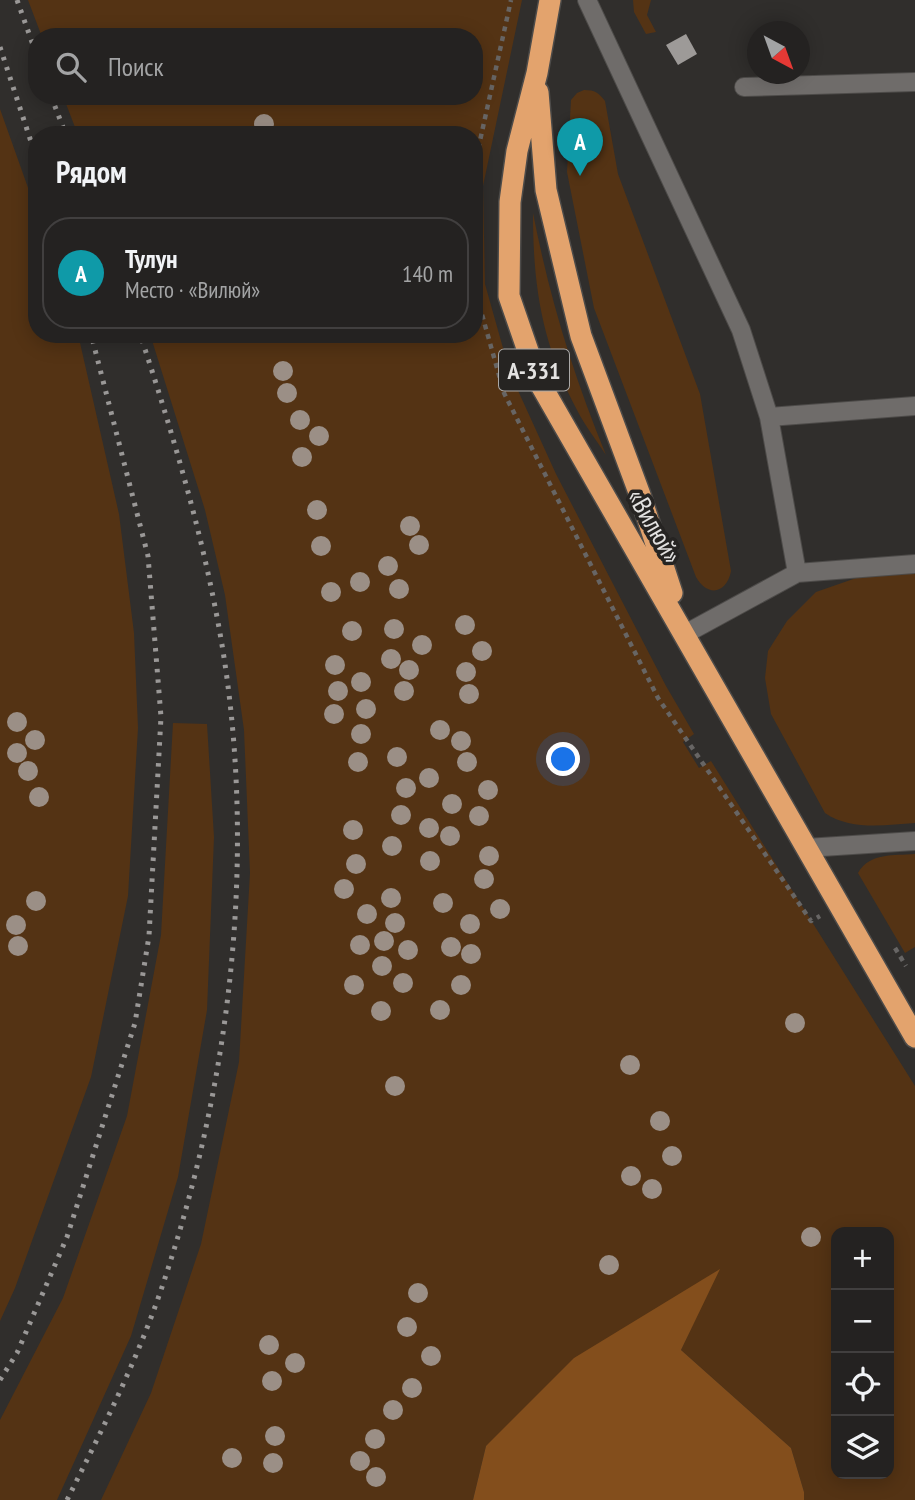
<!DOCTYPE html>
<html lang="ru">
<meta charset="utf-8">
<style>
:root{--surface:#242221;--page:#302f2e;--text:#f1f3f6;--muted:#a3a4a5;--line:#413f3f;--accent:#db2777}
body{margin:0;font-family:"PT Sans Narrow",sans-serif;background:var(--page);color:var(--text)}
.controls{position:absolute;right:21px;bottom:21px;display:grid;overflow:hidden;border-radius:14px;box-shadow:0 4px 18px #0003}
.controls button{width:63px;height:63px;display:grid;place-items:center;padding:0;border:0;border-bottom:2px solid var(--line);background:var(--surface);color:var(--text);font:35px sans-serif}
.compass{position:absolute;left:747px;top:21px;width:63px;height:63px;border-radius:50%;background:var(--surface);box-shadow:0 4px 18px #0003;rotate:139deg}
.you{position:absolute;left:564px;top:760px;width:24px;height:24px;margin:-18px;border:5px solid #fff;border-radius:50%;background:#1a73e8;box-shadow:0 0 0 10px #1a73e833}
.badge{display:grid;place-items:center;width:46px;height:46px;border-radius:50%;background:var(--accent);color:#fff;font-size:23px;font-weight:700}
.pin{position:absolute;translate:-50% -58px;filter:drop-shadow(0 2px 4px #0008)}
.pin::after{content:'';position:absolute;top:37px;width:24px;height:21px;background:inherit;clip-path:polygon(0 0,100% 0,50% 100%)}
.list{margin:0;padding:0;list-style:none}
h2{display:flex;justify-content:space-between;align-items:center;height:91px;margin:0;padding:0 28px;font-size:30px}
h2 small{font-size:23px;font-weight:400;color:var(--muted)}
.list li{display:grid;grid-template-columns:46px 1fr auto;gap:21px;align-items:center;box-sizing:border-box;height:112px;margin:0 14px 14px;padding:0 14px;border:2px solid var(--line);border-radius:28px}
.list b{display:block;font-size:26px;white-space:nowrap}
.list p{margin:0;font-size:23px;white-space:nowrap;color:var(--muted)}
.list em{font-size:23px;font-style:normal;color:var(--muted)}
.icon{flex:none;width:38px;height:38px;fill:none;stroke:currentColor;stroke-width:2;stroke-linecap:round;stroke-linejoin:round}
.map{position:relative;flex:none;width:915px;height:1500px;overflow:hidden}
.search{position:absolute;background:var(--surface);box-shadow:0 4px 18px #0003;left:28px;top:28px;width:455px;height:77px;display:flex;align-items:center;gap:18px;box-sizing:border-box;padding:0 24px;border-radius:28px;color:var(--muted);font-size:26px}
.panel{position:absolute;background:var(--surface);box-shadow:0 4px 18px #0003;left:28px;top:126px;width:455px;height:217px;border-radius:28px}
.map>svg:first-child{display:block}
.green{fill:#543314;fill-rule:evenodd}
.forest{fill:#834e1c}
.building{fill:#9d9a98}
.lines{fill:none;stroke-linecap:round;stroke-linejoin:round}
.minor-casing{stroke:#4d4b49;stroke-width:20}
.highway-casing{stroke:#4d4b49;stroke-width:24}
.path{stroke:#676564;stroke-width:4.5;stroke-dasharray:5 5;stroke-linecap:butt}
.minor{stroke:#6f6c6a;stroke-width:18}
.highway{stroke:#e3a36d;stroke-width:21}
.rail{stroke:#9a9897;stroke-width:5;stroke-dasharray:3.5 7;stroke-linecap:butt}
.tree{fill:#9b8f86}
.labels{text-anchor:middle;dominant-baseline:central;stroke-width:7;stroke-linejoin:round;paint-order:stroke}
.shield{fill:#262422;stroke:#aaa9a8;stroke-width:2}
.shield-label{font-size:24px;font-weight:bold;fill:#e3e2e1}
.street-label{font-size:26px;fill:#e3e2e1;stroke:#262422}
</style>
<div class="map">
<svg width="915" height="1500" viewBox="0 0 915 1500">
<rect width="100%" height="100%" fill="#302e2c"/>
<path class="green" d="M 28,0 L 522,0 L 483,186 L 485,284 L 510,373 L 556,474 L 666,686 L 694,734 L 683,742 L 699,768 L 711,761 L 915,1086 L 915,1500 L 804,1500 L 804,1492 L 791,1448 L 681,1350 L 718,1270 L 486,1446 L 473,1500 L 101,1500 L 151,1393 L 201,1244 L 239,1062 L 250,873 L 244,730 L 225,595 L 205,510 L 150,334 L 474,334 L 474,135 L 78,135 L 63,96 L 474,96 L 474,37 L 42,37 ZM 836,1232 L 889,1232 L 889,1474 L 836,1474 Z
M 633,0 L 651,0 L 647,15 L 656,32 L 646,34 L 634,12 Z
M 584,90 C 595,90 599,93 605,101 L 618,174 L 700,394 L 731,571 C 727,593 708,598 696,577 L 594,308 L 567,172 L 571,100 L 577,93 Z
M 0,109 L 37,213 L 37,334 L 78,334 L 119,514 L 134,633 L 138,728 L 128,896 L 91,1077 L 15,1288 L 0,1321 Z
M 533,213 C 550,300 573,374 606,455 C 597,441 585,426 577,410 C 542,344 533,287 533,213 Z
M 915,572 L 915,823 C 886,825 851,831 825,813 L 771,714 L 765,678 L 768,651 L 787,621 L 816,592 L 862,576 Z
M 173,723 L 207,724 L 214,837 L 207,1010 L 178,1177 L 131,1336 L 57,1500 L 0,1500 L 0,1420 L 63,1298 L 127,1116 L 161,935 Z
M 915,854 L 915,947 L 905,953 L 858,873 C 870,852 894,856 915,854 Z"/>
<path class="forest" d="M 720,1269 L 681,1350 L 791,1448 L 804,1492 L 804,1500 L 473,1500 L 486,1446 L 574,1358 Z"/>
<path class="building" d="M 686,34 L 697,54 L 678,65 L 666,45 Z"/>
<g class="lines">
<defs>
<path id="minor" d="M 587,0 L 741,330 L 769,417 L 797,573
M 744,87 L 915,82
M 769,417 L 915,406
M 685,634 L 797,573 L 915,564
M 806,848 L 915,841"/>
<path id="highway" d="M 550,0 L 537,73 L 517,151 L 510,202 L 509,296 L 538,380 L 915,1037
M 538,92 L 546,190 L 581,336 L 640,495 L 672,593"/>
</defs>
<use href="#minor" class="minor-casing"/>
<use href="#highway" class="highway-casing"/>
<path class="path" d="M 474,168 L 511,0
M 474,286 L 504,393 L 658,698 L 811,921 L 820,916
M 895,948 L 906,966"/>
<use href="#minor" class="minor"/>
<use href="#highway" class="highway"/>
<path class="rail" d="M 17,0 L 37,56
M 0,47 L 37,160
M 51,96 L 66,135
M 0,1380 L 17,1353 L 67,1237 L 135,1023 L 149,936 L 161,717 L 148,556 L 91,334
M 67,1500 C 103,1428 140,1355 165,1278 C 232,1075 257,850 221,639 C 203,535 173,434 140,334"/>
</g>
<g class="tree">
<circle cx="264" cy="124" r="10"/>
<circle cx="283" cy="371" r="10"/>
<circle cx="287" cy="393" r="10"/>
<circle cx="300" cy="420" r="10"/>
<circle cx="319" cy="436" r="10"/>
<circle cx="302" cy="457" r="10"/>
<circle cx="317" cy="510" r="10"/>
<circle cx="410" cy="526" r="10"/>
<circle cx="419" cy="545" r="10"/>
<circle cx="321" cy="546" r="10"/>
<circle cx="388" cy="566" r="10"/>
<circle cx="360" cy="582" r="10"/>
<circle cx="399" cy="589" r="10"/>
<circle cx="331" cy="592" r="10"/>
<circle cx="465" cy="625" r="10"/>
<circle cx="394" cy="629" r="10"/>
<circle cx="352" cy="631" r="10"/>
<circle cx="422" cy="645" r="10"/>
<circle cx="482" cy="651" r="10"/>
<circle cx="391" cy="659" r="10"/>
<circle cx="335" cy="665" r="10"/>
<circle cx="409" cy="670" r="10"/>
<circle cx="466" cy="672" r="10"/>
<circle cx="361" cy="682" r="10"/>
<circle cx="338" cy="691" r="10"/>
<circle cx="404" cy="691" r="10"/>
<circle cx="469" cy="694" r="10"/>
<circle cx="366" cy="709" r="10"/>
<circle cx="334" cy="714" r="10"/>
<circle cx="17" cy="722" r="10"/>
<circle cx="440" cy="730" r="10"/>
<circle cx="361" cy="734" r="10"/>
<circle cx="35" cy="740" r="10"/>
<circle cx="461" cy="741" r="10"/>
<circle cx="17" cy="753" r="10"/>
<circle cx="397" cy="757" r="10"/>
<circle cx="358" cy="762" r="10"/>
<circle cx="467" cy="762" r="10"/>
<circle cx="28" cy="771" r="10"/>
<circle cx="429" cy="778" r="10"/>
<circle cx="406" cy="788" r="10"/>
<circle cx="488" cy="790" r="10"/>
<circle cx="39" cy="797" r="10"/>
<circle cx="452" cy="804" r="10"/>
<circle cx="401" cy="815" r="10"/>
<circle cx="479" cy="816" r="10"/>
<circle cx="429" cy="828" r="10"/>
<circle cx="353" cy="830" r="10"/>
<circle cx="450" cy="836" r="10"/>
<circle cx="392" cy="846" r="10"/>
<circle cx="489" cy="856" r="10"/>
<circle cx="430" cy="861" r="10"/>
<circle cx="356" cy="864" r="10"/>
<circle cx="484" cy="879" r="10"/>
<circle cx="344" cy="889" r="10"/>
<circle cx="391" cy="898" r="10"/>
<circle cx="36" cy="901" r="10"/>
<circle cx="443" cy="903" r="10"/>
<circle cx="500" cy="909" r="10"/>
<circle cx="367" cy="914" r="10"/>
<circle cx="395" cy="923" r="10"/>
<circle cx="470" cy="924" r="10"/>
<circle cx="16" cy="925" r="10"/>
<circle cx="384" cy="941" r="10"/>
<circle cx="360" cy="945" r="10"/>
<circle cx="18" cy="946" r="10"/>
<circle cx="451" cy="947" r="10"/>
<circle cx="408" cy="950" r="10"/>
<circle cx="471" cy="954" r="10"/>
<circle cx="382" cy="966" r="10"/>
<circle cx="403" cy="983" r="10"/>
<circle cx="354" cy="985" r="10"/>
<circle cx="461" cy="985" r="10"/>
<circle cx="440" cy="1010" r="10"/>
<circle cx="381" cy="1011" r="10"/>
<circle cx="795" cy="1023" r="10"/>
<circle cx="630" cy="1065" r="10"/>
<circle cx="395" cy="1086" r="10"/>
<circle cx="660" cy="1121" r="10"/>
<circle cx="672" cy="1156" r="10"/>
<circle cx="631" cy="1176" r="10"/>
<circle cx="652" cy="1189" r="10"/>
<circle cx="811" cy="1237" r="10"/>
<circle cx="609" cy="1265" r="10"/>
<circle cx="418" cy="1293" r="10"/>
<circle cx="407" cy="1327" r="10"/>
<circle cx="269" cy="1345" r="10"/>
<circle cx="431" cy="1356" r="10"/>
<circle cx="295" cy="1363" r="10"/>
<circle cx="272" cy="1381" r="10"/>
<circle cx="412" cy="1388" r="10"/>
<circle cx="393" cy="1410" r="10"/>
<circle cx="275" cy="1436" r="10"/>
<circle cx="375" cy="1439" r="10"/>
<circle cx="232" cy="1458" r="10"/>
<circle cx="360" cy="1461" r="10"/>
<circle cx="273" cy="1463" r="10"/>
<circle cx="376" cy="1477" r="10"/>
</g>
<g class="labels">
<rect class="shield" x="499" y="349.5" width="70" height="41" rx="5"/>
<g class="shield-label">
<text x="534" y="370">А-331</text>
</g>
<g class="street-label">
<text transform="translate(655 526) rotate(60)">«Вилюй»</text>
</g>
</g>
</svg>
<div class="controls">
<button>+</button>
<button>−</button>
<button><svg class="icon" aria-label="locate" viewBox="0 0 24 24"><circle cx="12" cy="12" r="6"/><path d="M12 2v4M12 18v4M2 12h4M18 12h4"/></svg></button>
<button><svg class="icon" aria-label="layers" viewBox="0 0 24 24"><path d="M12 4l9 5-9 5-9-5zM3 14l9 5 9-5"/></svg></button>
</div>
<svg class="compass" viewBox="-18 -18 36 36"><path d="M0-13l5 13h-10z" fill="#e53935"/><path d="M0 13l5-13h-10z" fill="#a3a4a5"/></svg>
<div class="you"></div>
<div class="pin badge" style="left:580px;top:176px;background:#0f9aa8">A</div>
<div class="search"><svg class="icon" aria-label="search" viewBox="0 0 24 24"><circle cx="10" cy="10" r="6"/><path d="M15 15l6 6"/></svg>Поиск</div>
<section class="panel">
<h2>Рядом<small></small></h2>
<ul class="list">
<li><span class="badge" style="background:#0f9aa8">A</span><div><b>Тулун</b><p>Место · «Вилюй»</p></div><em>140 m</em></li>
</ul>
</section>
</div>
